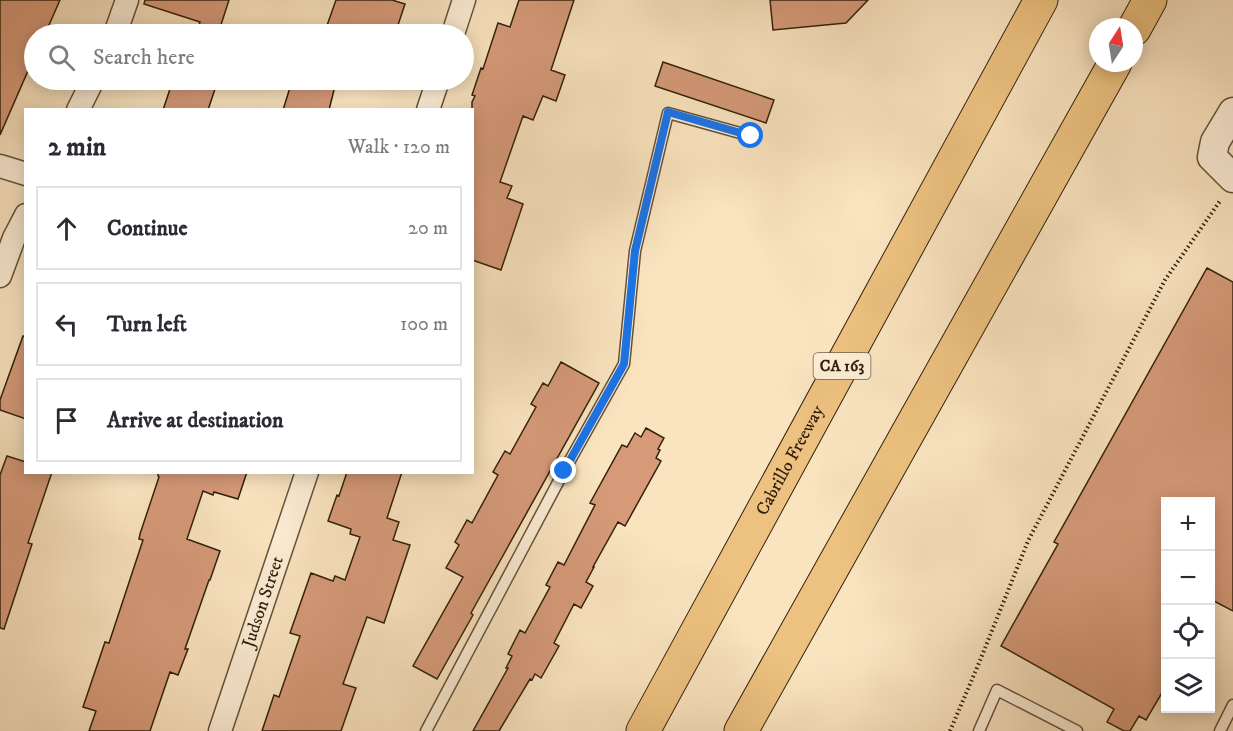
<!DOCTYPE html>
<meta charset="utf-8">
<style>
:root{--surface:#fff;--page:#f2f2f3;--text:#2b2b33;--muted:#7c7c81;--line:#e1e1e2}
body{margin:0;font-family:"IM FELL DW Pica",serif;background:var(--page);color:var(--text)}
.controls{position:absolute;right:18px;bottom:18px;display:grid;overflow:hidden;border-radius:0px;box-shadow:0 3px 15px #0003}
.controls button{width:54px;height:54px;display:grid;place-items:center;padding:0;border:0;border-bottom:2px solid var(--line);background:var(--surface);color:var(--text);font:30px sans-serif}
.compass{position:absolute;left:1089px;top:18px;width:54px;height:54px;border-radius:50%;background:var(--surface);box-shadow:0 3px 15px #0003;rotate:12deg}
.stop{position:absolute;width:18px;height:18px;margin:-14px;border:4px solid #1a73e8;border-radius:50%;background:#fff}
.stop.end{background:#1a73e8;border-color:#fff;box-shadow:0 2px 6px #0008}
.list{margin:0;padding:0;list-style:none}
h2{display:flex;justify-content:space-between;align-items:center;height:78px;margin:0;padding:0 24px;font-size:26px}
h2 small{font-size:20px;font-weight:400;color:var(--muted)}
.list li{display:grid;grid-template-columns:39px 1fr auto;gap:18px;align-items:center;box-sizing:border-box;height:84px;margin:0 12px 12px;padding:0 12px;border:2px solid var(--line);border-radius:0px}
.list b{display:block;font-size:22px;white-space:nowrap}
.list em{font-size:20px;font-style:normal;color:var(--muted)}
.icon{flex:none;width:33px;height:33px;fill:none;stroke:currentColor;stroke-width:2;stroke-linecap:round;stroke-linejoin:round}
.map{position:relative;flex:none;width:1233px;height:731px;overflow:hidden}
.search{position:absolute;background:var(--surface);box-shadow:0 3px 15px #0003;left:24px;top:24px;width:450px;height:66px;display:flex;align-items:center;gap:15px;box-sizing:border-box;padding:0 21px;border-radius:33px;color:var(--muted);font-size:22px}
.panel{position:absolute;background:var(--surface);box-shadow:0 3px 15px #0003;left:24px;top:108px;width:450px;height:366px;border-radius:0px}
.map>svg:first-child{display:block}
.building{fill:#d69a79;stroke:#32200c;stroke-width:1.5}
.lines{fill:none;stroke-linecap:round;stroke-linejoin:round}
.service-casing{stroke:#645139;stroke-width:13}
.minor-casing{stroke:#645139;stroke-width:25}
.tertiary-casing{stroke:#645139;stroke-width:31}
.motorway-casing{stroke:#32200c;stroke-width:35}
.path{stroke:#32200c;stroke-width:4;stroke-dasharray:1.5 3;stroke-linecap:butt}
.service{stroke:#fcedd6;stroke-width:10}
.minor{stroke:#fcedd6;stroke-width:22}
.tertiary{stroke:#fcedd6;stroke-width:28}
.motorway{stroke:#edc280;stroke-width:33}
.route{stroke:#1a73e8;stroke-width:8}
.labels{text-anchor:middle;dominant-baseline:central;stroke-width:4.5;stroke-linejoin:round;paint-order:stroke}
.shield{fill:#fcedd6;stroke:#6f5e49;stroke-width:1.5}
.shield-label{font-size:16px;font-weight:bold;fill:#32200c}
.street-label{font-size:18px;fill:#32200c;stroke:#fcedd6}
</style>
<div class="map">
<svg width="1233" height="731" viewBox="0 0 1233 731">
<rect width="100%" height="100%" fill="#fae4c0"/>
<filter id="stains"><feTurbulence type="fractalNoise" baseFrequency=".00333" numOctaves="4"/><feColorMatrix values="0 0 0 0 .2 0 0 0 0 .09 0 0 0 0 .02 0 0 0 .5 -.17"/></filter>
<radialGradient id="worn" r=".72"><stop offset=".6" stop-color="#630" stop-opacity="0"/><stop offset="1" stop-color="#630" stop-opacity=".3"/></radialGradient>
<path class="building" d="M 0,0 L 60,0 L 45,34 L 34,34 L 34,57 L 0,135 Z
M 145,0 L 229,0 L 218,34 L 196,34 L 200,22 L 144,4 Z
M 336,0 L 392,0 L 405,4 L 395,34 L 324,34 Z
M 519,0 L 574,0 L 551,70 L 565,75 L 556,101 L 543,96 L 533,120 L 523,116 L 500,182 L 512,186 L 507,198 L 523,204 L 501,270 L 472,260 L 472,102 L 475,96 L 472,95 L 481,68 L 483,69 L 498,23 L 510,27 Z
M 770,0 L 868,0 L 846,23 L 773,30 Z
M 663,62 L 774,100 L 766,123 L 655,86 Z
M 173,80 L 218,80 L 208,110 L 163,110 Z
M 306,80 L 312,80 L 335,86 L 329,110 L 283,110 L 292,81 L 304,85 Z
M 1207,268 L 1233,282 L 1233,611 L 1210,599 L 1210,501 L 1166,501 L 1166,686 L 1146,720 L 1139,716 L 1130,731 L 1124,731 L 1107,722 L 1114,709 L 1001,646 L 1058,544 L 1054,542 Z
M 23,336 L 26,337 L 26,419 L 0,410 L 0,400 Z
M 561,362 L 599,383 L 471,613 L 473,615 L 437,679 L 413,666 L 463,577 L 446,568 L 459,545 L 455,542 L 467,520 L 472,523 L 498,475 L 493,472 L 505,451 L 510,454 L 536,407 L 531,404 L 543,383 L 548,386 Z
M 646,428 L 664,438 L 658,449 L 660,450 L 656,458 L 661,461 L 625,526 L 618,522 L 593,567 L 594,567 L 586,582 L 593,586 L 581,608 L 574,604 L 554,643 L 559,646 L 541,678 L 535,674 L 532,680 L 530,679 L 499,731 L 473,731 L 508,668 L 506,668 L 512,656 L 508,654 L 520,630 L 525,633 L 550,587 L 546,585 L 558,562 L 564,565 L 595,505 L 590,503 L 622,445 L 627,447 L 635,433 L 641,437 Z
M 7,456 L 26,462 L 26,472 L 52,472 L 28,543 L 32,544 L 4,629 L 0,628 L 0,475 Z
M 158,472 L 247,472 L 238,499 L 214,492 L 213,495 L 203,491 L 187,539 L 220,551 L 210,580 L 209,580 L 185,649 L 188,649 L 178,675 L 170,672 L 150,731 L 89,731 L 96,711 L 83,707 L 105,642 L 109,643 L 143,540 L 139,539 L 140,534 L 159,477 L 158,476 Z
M 347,472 L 402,472 L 387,518 L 399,522 L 393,540 L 410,545 L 384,623 L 367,617 L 343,684 L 356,688 L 341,731 L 262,731 L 274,695 L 279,697 L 300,636 L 290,633 L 311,573 L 333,581 L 335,576 L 345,580 L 360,537 L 350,534 L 351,529 L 328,521 L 337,495 L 339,496 Z"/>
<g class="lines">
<defs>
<path id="service" d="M 426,731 L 564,471 L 624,364 L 635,251 L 668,113 L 751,136
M 979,731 L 997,690 L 1077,731
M 1220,731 L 1233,705"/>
<g id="minor">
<path d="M 115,34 L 127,0"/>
<path d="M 453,34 L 464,0"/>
<path d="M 78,110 L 93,80"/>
<path d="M 428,110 L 438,80"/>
<path d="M 0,166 L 26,174"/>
<path d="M 0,276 L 14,238 L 26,215"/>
<path id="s1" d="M 220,731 L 307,472"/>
</g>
<path id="tertiary" d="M 1233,112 L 1215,142 L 1212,157 L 1233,178"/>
<g id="motorway">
<path d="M 1134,29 L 1150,0"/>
<path id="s2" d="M 643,731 L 1041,0"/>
<path d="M 741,731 L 1115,63"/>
</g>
</defs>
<use href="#service" class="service-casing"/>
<use href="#minor" class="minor-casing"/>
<use href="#tertiary" class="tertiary-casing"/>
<use href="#motorway" class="motorway-casing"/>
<path class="path" d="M 950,731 L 979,663 L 1028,541 L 1165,280 L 1220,201"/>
<use href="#service" class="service"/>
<use href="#minor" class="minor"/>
<use href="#tertiary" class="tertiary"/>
<use href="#motorway" class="motorway"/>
</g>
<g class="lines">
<path class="route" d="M 564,471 L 624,364 L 635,251 L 668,112 L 751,136"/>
</g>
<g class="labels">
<rect class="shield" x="813.5" y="353" width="57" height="26" rx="4.5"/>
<g class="shield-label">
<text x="842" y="366">CA 163</text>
</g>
<g class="street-label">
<text stroke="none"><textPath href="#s2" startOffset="308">Cabrillo Freeway</textPath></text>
<text stroke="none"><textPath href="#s1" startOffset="136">Judson Street</textPath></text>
</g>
</g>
<rect width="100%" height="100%" filter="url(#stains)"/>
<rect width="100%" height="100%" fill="url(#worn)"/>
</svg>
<div class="controls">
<button>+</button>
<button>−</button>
<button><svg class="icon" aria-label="locate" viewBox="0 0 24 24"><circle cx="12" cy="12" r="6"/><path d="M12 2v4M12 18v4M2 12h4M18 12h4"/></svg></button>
<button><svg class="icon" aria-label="layers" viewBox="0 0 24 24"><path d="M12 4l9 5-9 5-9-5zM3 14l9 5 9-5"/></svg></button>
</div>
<svg class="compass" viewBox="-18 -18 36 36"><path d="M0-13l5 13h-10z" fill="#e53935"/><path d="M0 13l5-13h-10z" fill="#7c7c81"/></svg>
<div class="stop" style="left:751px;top:136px"></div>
<div class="stop end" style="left:564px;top:471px"></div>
<div class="search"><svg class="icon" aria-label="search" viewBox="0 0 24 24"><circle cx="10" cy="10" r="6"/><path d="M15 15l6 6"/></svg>Search here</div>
<section class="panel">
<h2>2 min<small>Walk · 120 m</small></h2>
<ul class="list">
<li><svg class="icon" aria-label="ahead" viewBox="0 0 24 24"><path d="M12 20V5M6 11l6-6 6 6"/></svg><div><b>Continue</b></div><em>20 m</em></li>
<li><svg class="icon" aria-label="left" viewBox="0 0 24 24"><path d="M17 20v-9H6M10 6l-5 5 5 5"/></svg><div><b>Turn left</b></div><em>100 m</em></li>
<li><svg class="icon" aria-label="arrive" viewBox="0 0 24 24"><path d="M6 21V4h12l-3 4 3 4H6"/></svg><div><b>Arrive at destination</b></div></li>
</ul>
</section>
</div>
